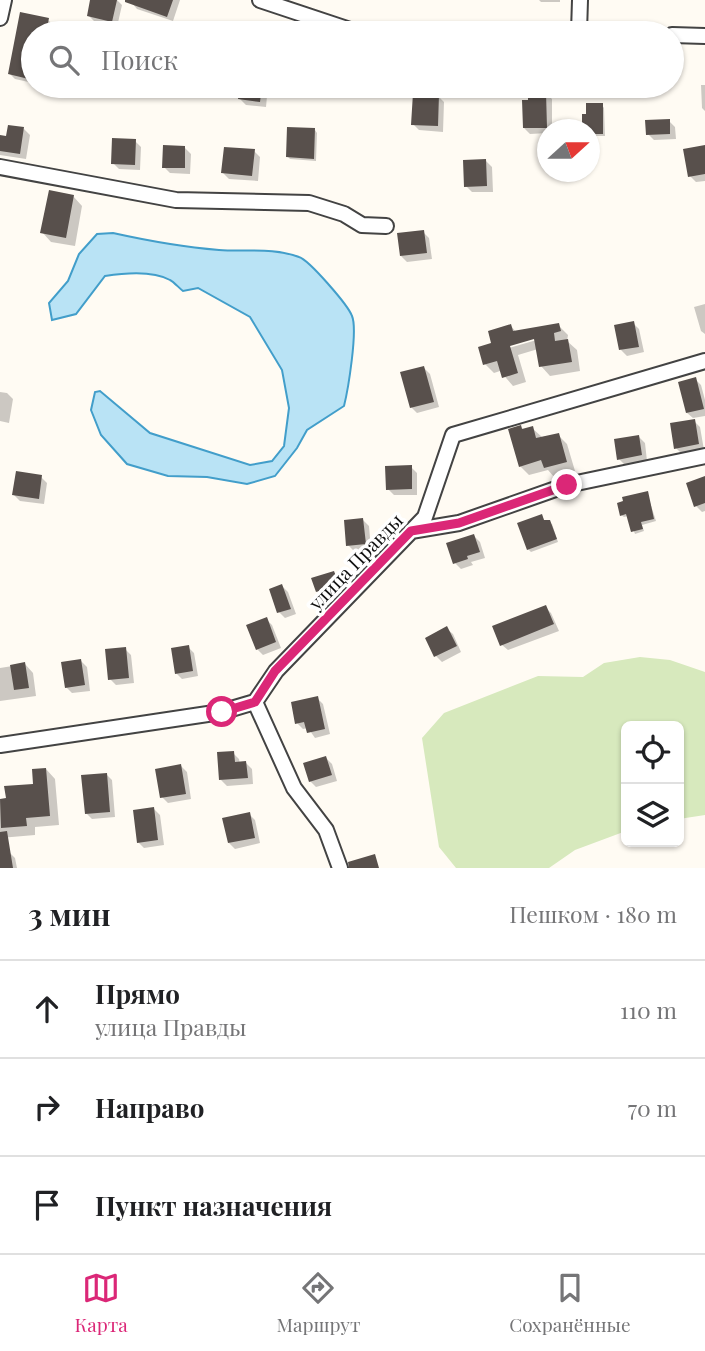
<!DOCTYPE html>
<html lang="ru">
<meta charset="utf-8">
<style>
:root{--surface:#fff;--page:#f6f6f6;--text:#202124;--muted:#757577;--line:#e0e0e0;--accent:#db2777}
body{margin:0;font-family:"Playfair Display",serif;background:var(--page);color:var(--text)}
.controls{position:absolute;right:21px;bottom:21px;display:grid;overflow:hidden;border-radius:10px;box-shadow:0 2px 5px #0004}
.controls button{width:63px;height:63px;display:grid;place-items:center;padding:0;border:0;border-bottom:2px solid var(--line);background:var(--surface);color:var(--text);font:35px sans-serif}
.compass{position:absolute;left:537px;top:119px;width:63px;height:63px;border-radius:50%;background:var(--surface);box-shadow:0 2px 5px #0004;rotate:69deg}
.stop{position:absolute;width:21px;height:21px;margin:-16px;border:5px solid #db2777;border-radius:50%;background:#fff}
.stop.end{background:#db2777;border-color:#fff;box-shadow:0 2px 7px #0008}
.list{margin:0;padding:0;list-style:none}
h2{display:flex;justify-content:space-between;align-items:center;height:91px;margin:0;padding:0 28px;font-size:30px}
h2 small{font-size:23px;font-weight:400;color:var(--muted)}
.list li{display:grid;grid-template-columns:46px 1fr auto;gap:21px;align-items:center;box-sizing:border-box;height:98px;padding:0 28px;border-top:2px solid var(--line)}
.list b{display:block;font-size:26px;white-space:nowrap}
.list p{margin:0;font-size:23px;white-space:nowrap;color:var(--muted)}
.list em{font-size:23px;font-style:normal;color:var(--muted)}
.icon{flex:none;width:38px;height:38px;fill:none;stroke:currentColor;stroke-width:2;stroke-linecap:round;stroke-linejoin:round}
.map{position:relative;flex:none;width:705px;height:868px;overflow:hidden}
.search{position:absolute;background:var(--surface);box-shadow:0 2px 5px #0004;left:21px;right:21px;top:21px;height:77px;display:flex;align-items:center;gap:18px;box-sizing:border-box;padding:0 24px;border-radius:38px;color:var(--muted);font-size:26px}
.sheet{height:385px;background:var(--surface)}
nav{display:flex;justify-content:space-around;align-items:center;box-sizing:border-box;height:98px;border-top:2px solid var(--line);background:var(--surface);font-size:19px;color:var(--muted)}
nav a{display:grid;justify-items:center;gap:4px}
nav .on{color:var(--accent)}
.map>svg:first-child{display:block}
.green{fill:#d7e9bd}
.water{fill:#b9e3f5;stroke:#429eca;stroke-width:2}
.shadow{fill:#0003;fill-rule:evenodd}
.building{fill:#58504c}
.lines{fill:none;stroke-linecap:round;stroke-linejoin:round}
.minor-casing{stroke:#434343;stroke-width:18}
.minor{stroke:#fff;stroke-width:14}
.route{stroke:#db2777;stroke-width:9}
.labels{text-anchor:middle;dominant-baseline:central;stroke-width:7;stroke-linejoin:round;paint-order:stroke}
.street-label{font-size:19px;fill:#101010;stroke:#fff}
</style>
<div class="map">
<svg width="705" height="868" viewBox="0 0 705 868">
<rect width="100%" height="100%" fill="#fffbf3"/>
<path class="green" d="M 640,657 L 670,660 L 705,672 L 705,815 L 679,819 L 679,726 L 626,726 L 626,831 L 575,850 L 549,868 L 456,868 L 439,847 L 422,738 L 444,713 L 538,676 L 583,677 L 604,663 Z"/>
<path class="water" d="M 113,233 C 149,241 183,247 219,250 C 246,252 273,247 299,257 C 309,260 348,305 352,316 C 358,330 348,390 344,406 L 307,430 L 297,448 L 275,476 L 247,484 L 207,477 L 168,476 L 127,464 L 101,435 L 91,410 L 95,392 L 100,391 L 150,433 L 250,465 L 272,461 L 284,446 L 289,408 L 282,370 L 250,317 L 198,288 L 183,291 C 179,288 174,282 170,280 C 152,270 124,273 105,276 L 76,314 L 52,320 L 49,303 L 68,281 L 79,254 L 97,234 Z"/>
<path class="shadow" d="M 92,0 L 117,0 L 122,5 L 117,27 L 95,22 L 89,16 Z
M 133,0 L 180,0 L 173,21 L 137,9 L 132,3 Z
M 539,0 L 560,0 L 560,2 L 541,2 Z
M 21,14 L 48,20 L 54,26 L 53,32 L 58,33 L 33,33 L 33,83 L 15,79 L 9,73 Z
M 701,85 L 705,85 L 705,111 L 702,108 Z
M 241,86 L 268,86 L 266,107 L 246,105 L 240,99 Z
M 359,86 L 397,86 L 394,98 L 363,90 Z
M 546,93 L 552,99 L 552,130 L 548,130 L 548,133 L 530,134 L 524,128 L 530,102 Z
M 438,96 L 444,102 L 443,132 L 419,130 L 413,124 Z
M 602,105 L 604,108 L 605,136 L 590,136 L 590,130 Z
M 669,121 L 675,127 L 676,139 L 654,140 L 648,134 Z
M 24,129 L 30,135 L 26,159 L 0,155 L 0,137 L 8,138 Z
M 315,130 L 317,133 L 316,161 L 290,159 L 288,157 Z
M 135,141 L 141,147 L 140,170 L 119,169 L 113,163 Z
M 705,147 L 705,181 L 696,182 L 690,176 Z
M 185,148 L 191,154 L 190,174 L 170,173 L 164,167 Z
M 254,151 L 260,157 L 258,181 L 229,179 L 223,173 Z
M 486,161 L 492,167 L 493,192 L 472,192 L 466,186 Z
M 73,196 L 82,206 L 75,246 L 51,242 L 42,232 Z
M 423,232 L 429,238 L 432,259 L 407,262 L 401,256 Z
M 705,304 L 705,334 L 701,331 L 694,307 Z
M 633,323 L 639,329 L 644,352 L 627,356 L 621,350 Z
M 558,325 L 568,335 L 567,341 L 577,350 L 580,371 L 550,376 L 541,366 L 538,349 L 518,355 L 526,382 L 513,386 L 500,371 L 494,373 L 485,364 L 493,344 L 511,326 L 516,332 ZM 531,338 L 540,339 L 502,350 L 501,346 Z
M 424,368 L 430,374 L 439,407 L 417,413 L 411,407 Z
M 695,379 L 701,385 L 705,400 L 705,416 L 693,418 L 687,413 Z
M 0,392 L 7,393 L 13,399 L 9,423 L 0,421 Z
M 694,421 L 700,427 L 704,450 L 682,454 L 676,448 Z
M 521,427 L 524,430 L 532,428 L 542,437 L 558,435 L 567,444 L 575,471 L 554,477 L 548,470 L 529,475 L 520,466 Z
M 639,437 L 645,443 L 647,461 L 625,465 L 619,459 Z
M 411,467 L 417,473 L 417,495 L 394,495 L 388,489 Z
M 41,477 L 47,483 L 44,504 L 20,501 L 14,495 Z
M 705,478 L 705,511 L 702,512 L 696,506 Z
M 647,493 L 656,521 L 642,525 L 644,531 L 635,534 L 628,516 L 624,517 L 621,515 Z
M 542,516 L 545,522 L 552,524 L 558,542 L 531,552 L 528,549 Z
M 363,520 L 369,526 L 371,550 L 354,551 L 348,545 Z
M 474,536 L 480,542 L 485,558 L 471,562 L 473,565 L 461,569 L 455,563 Z
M 334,573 L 340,578 L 346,597 L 334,606 L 327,596 L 323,597 L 317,592 Z
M 282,586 L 288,592 L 296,614 L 285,618 L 279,612 Z
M 545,607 L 551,613 L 559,631 L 508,650 L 502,645 Z
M 266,619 L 272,625 L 281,648 L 263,655 L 257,649 Z
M 447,629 L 453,634 L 461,652 L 442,662 L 436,656 L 427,638 Z
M 188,647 L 194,653 L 198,676 L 182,679 L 176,673 Z
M 125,649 L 131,655 L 134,683 L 116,685 L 110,679 Z
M 81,661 L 87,667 L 90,691 L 72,693 L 66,687 Z
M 25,664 L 33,673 L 36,696 L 0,701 L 0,668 Z
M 317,698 L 323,704 L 330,734 L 315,738 L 308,728 L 303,729 L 297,723 Z
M 233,753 L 239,759 L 240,764 L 246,763 L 252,769 L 253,784 L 227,786 L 221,780 Z
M 326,758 L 332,764 L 337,781 L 316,787 L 310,781 Z
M 181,766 L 187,772 L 191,799 L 168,803 L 162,797 Z
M 46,769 L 55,779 L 59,825 L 35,827 L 35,835 L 0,838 L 0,801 L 8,800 L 35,785 Z
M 106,774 L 112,780 L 115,817 L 92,819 L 86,813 Z
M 154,809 L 160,815 L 164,845 L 144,848 L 138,842 Z
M 249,814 L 255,820 L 260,843 L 235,849 L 229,843 Z
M 9,852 L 15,858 L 17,868 L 0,868 L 0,854 Z"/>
<path class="building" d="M 90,0 L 117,0 L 112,22 L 87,16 Z
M 125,0 L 173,0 L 167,17 L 125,2 Z
M 20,12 L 49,18 L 46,33 L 33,33 L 33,80 L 8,74 Z
M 240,86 L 262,86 L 260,102 L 238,99 Z
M 528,92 L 546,92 L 547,128 L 523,128 L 522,100 L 528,100 Z
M 413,93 L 439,94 L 438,126 L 411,125 Z
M 586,103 L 603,103 L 603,134 L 590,134 L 590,130 L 582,130 L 582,114 L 586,114 Z
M 670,119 L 670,134 L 646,135 L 645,120 Z
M 8,125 L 24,127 L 20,154 L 0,151 L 0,135 L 6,136 Z
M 287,127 L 315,128 L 314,159 L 286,157 Z
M 112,138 L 136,139 L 135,165 L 111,164 Z
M 163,145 L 185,146 L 185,168 L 162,168 Z
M 705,145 L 705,174 L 688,177 L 683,149 Z
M 224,147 L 255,149 L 252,176 L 221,173 Z
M 486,159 L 487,186 L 464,187 L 463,160 Z
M 49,190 L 74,195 L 66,238 L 40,233 Z
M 424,230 L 427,253 L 400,256 L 397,233 Z
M 634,321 L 639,347 L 619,350 L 614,325 Z
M 559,323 L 561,331 L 554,333 L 555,341 L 568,339 L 572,362 L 539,367 L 534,339 L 510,346 L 518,373 L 502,378 L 497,361 L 483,365 L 478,347 L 491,343 L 488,331 L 511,324 L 513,331 Z
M 424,366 L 434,402 L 410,408 L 400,372 Z
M 696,377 L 704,409 L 686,413 L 678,382 Z
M 695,419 L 699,444 L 674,449 L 670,423 Z
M 521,425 L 522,429 L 533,426 L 536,438 L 559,433 L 567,462 L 544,468 L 541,460 L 519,467 L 508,429 Z
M 639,435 L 642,455 L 617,460 L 614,439 Z
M 412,465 L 412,489 L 386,490 L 385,466 Z
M 16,471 L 42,475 L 39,499 L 12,495 Z
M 705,476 L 705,503 L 694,507 L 686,483 Z
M 648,491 L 654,519 L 641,522 L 643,529 L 631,532 L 626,514 L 620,516 L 617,503 L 623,501 L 622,497 Z
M 542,514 L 544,520 L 550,520 L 557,539 L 527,550 L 517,523 Z
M 363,518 L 366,544 L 346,546 L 344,520 Z
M 474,534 L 480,552 L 467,556 L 468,559 L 453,564 L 446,543 Z
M 334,571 L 341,590 L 333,599 L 327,601 L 323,590 L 316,592 L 311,578 Z
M 282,584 L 291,609 L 277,613 L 269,589 Z
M 546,605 L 554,624 L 500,646 L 492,626 Z
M 267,617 L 276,642 L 256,650 L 246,625 Z
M 447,626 L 457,646 L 434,657 L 425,638 Z
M 189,645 L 193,671 L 175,674 L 171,648 Z
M 126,647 L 129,678 L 108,680 L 105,649 Z
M 81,659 L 85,685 L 65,688 L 61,662 Z
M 25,662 L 29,688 L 14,690 L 10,665 Z
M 318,696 L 325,729 L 307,733 L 304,722 L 295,724 L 291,702 Z
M 234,751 L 235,762 L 246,761 L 248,778 L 219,780 L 217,752 Z
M 326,756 L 332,775 L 309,782 L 303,763 Z
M 181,764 L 186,794 L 160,798 L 155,769 Z
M 46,768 L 50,816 L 26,818 L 27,826 L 1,828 L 0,799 L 6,798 L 4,786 L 33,784 L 32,769 Z
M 107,773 L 110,812 L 85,814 L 81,775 Z
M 154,807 L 158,840 L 137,843 L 133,810 Z
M 250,812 L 255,838 L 228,843 L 222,818 Z
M 7,831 L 13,868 L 0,868 L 0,832 Z
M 375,854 L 379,868 L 349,868 L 348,862 Z"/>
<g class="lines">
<defs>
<path id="minor" d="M 260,0 L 359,33
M 0,18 L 4,0
M 579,32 L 580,0
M 508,33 L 620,33
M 672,35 L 705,36
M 0,167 L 176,200 L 309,203 L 344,214 L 362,225 L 386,226
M 411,531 L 459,523 L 567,485 L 705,456
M 255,702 L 294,788 L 326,830 L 340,868
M 0,745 L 221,712 L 255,702 L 276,671 L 425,517 L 453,435 L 705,361"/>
</defs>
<use href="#minor" class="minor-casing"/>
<use href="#minor" class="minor"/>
</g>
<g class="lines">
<path class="route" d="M 222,712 L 255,702 L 275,671 L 411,531 L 459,523 L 567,485"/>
</g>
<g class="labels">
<g class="street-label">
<text transform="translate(355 561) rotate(-46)">улица Правды</text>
</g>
</g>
</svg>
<div class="controls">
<button><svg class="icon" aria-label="locate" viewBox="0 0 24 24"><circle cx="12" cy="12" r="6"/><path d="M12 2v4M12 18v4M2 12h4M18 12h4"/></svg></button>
<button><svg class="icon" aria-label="layers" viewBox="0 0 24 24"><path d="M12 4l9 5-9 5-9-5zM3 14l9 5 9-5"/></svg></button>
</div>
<svg class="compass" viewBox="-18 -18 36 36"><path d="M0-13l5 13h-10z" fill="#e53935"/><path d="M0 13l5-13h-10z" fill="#757577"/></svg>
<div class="stop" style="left:222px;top:712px"></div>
<div class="stop end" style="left:567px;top:485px"></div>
<div class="search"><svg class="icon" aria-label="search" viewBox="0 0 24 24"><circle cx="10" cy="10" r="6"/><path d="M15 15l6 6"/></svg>Поиск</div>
</div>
<section class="sheet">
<h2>3 мин<small>Пешком · 180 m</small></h2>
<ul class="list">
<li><svg class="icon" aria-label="ahead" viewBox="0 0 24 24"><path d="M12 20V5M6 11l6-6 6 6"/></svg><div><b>Прямо</b><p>улица Правды</p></div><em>110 m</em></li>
<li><svg class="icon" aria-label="right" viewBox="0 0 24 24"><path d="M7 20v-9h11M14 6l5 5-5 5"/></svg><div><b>Направо</b></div><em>70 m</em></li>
<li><svg class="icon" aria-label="arrive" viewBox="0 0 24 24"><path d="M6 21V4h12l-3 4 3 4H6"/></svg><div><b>Пункт назначения</b></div></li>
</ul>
</section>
<nav>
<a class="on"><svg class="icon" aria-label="map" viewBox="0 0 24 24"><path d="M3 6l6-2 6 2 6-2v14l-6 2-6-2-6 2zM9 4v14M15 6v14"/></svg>Карта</a>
<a><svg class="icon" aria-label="directions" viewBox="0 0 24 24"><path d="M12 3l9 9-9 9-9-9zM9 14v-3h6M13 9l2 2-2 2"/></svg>Маршрут</a>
<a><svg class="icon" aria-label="saved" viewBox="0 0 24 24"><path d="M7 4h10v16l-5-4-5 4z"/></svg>Сохранённые</a>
</nav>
